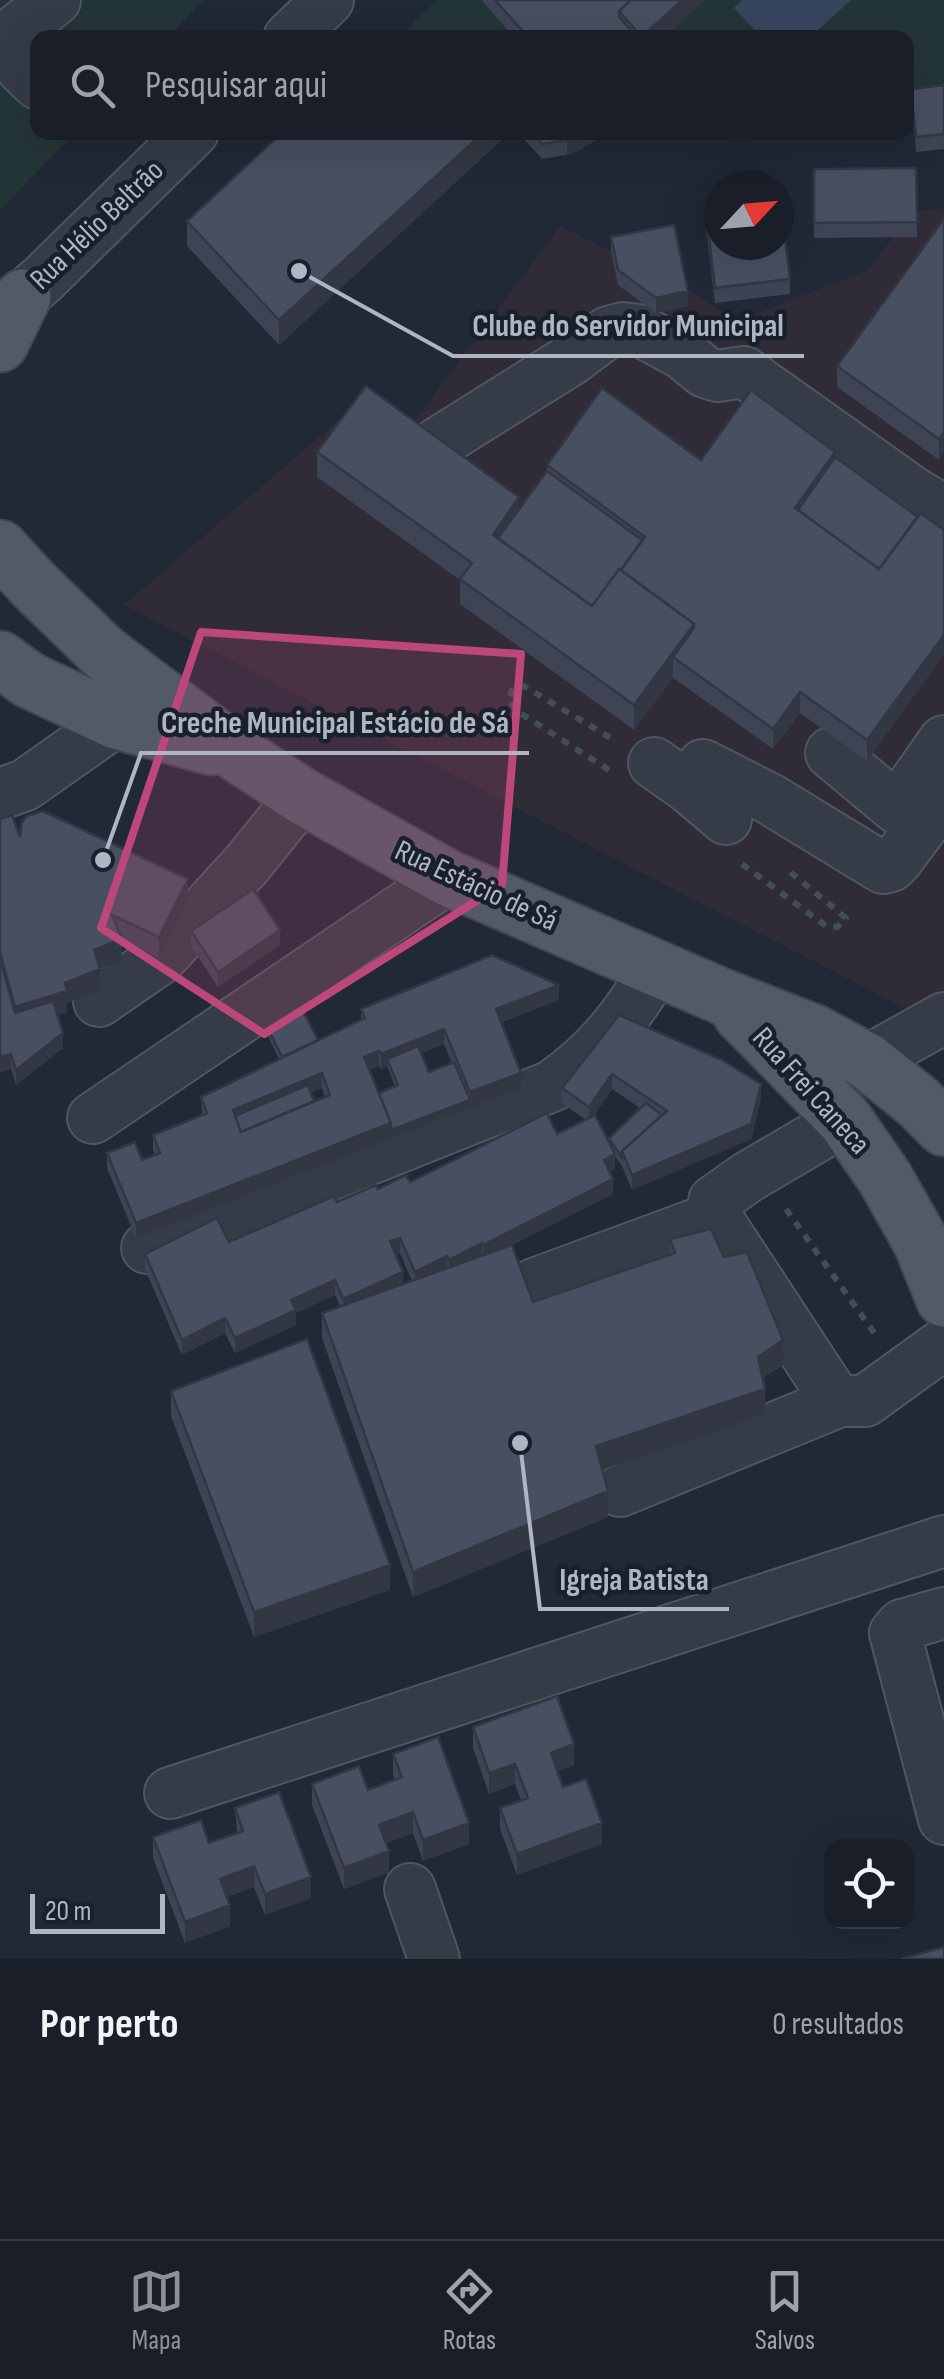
<!DOCTYPE html>
<html lang="pt">
<meta charset="utf-8">
<style>
:root{--surface:#191e28;--page:#262b34;--text:#f1f3f6;--muted:#9fa2a8;--line:#373c45;--accent:#8c9099}
body{margin:0;font-family:"Sofia Sans Condensed",sans-serif;background:var(--page);color:var(--text)}
.controls{position:absolute;right:30px;bottom:30px;display:grid;overflow:hidden;border-radius:20px;box-shadow:0 10px 40px #0002}
.controls button{width:90px;height:90px;display:grid;place-items:center;padding:0;border:0;border-bottom:2px solid var(--line);background:var(--surface);color:var(--text);font:50px sans-serif}
.compass{position:absolute;left:704px;top:170px;width:90px;height:90px;border-radius:50%;background:var(--surface);box-shadow:0 10px 40px #0002;rotate:64deg}
.scale{position:absolute;left:30px;bottom:25px;width:135px;box-sizing:border-box;padding-left:10px;border:5px solid #afb5c3;border-top:0;font-size:28px;line-height:35px;white-space:nowrap;color:#afb5c3;-webkit-text-stroke:8px #1a202b;paint-order:stroke}
.list{margin:0;padding:0;list-style:none}
h2{display:flex;justify-content:space-between;align-items:center;height:130px;margin:0;padding:0 40px;font-size:42px}
h2 small{font-size:32px;font-weight:400;color:var(--muted)}
.icon{flex:none;width:55px;height:55px;fill:none;stroke:currentColor;stroke-width:2;stroke-linecap:round;stroke-linejoin:round}
.map{position:relative;flex:none;width:944px;height:1959px;overflow:hidden}
.search{position:absolute;background:var(--surface);box-shadow:0 10px 40px #0002;left:30px;right:30px;top:30px;height:110px;display:flex;align-items:center;gap:25px;box-sizing:border-box;padding:0 35px;border-radius:20px;color:var(--muted);font-size:38px}
.sheet{height:280px;background:var(--surface)}
nav{display:flex;justify-content:space-around;align-items:center;box-sizing:border-box;height:140px;border-top:2px solid var(--line);background:var(--surface);font-size:28px;color:var(--muted)}
nav a{display:grid;justify-items:center;gap:5px}
nav .on{color:var(--accent)}
.map>svg:first-child{display:block}
.medical{fill:#2f2c38}
.green{fill:#243538}
.water{fill:#38455e}
.lines{fill:none;stroke-linecap:round;stroke-linejoin:round}
.minor-casing{stroke:#4f5561;stroke-width:54}
.major-casing{stroke:#3e4450;stroke-width:59}
.path{stroke:#415054;stroke-width:6;stroke-dasharray:8 8;stroke-linecap:butt}
.minor{stroke:#353b47;stroke-width:50}
.major{stroke:#535967;stroke-width:55}
.wall{fill:#3e4453;fill-rule:evenodd}
.shaded-wall{fill:#323743}
.building{fill:#484f60;stroke:#323743;stroke-width:2.5;fill-rule:evenodd}
.marked{fill:#bc477a;fill-opacity:0.2;stroke:#bc477a;stroke-width:8;stroke-linejoin:round}
.labels{text-anchor:middle;dominant-baseline:central;stroke-width:9;stroke-linejoin:round;paint-order:stroke}
.street-label{font-size:30px;fill:#afb5c3;stroke:#1a202b}
.leader{fill:none;stroke:#afb5c3;stroke-width:4}
.callout-dot{fill:#afb5c3;stroke:#1a202b;stroke-width:4}
.callout-label{font-size:32px;text-anchor:middle;font-weight:bold;fill:#afb5c3;stroke:#1a202b;stroke-width:9;stroke-linejoin:round;paint-order:stroke}
</style>
<div class="map">
<svg width="944" height="1959" viewBox="0 0 944 1959">
<rect width="100%" height="100%" fill="#212836"/>
<path class="medical" d="M 944,209 L 944,1022 L 937,1025 L 124,605 L 370,393 L 412,424 L 560,226 L 692,292 L 737,321 L 869,270 L 911,212 Z"/>
<path class="green" d="M 0,0 L 204,0 L 167,37 L 38,38 L 38,132 L 75,133 L 0,210 Z
M 437,0 L 944,0 L 944,107 L 907,111 L 906,38 L 397,38 Z"/>
<path class="water" d="M 742,0 L 851,0 L 809,38 L 761,37 L 734,8 Z"/>
<g class="lines">
<defs>
<path id="minor" d="M 289,38 L 328,0
M 38,84 C 25,71 7,58 6,38 L 55,0
M 0,316 L 43,279 L 193,132
M 438,443 L 572,359 L 608,332 L 623,328 L 639,330 L 683,354 L 705,372 L 717,376 L 744,372 L 914,493 L 944,511
M 831,753 L 897,808 L 944,741
M 654,763 L 688,787 L 703,765 L 770,799 L 883,868 L 891,866 L 897,860 L 944,797
M 688,787 L 726,819
M 0,794 L 25,785 L 116,721
M 99,1001 L 160,959 L 247,864 L 302,796
M 867,1061 L 944,1018
M 93,1118 L 448,878
M 845,1120 L 748,1177 L 714,1201 L 716,1217 L 832,1394 L 840,1401 L 865,1401 L 944,1344
M 147,1248 L 552,1086 C 601,1052 626,1017 657,967
M 534,1284 L 716,1217
M 620,1491 L 840,1401
M 944,1613 L 902,1625 L 895,1633 L 944,1819
M 170,1793 L 944,1541
M 410,1889 L 434,1959"/>
<path id="major" d="M 0,344 L 23,297
M 0,548 L 34,585 L 103,652 L 239,755 L 302,796 L 448,878 L 723,997 L 815,1033 L 867,1061 L 918,1102 L 944,1128
M 0,659 L 29,680 L 116,721 L 212,747
M 740,1013 L 845,1120 L 885,1178 L 921,1242 L 944,1299"/>
</defs>
<use href="#minor" class="minor-casing"/>
<use href="#major" class="major-casing"/>
<path class="path" d="M 609,770 L 517,711 L 508,700 L 513,688 L 524,686 L 614,740
M 742,864 L 826,926 L 837,927 L 846,918 L 789,871
M 786,1209 L 877,1337"/>
<use href="#minor" class="minor"/>
<use href="#major" class="major"/>
</g>
<path class="wall" d="M 483,0 L 704,0 L 664,38 L 515,38 L 483,2 Z
M 944,85 L 944,149 L 916,152 L 911,89 Z
M 283,132 L 510,132 L 279,345 L 187,246 L 187,221 Z
M 518,132 L 608,132 L 580,150 L 567,155 L 542,159 Z
M 916,168 L 917,237 L 814,238 L 814,169 Z
M 706,214 L 790,279 L 790,294 L 715,303 L 706,229 Z
M 944,219 L 939,460 L 837,387 L 837,366 Z
M 611,237 L 688,306 L 656,313 L 618,285 L 611,252 Z
M 317,452 L 519,508 L 547,471 L 547,465 L 835,457 L 918,517 L 867,761 L 800,713 L 773,749 L 673,678 L 634,730 L 460,604 L 460,580 L 317,477 Z
M 0,819 L 20,837 L 188,899 L 159,958 L 122,940 L 122,960 L 100,968 L 100,990 L 67,1003 L 67,1012 L 57,1015 L 63,1048 L 16,1085 L 11,1069 L 0,1072 Z
M 191,931 L 280,945 L 218,987 L 191,946 Z
M 559,1000 L 502,1022 L 521,1088 L 136,1238 L 107,1168 L 107,1153 L 142,1160 L 155,1155 L 153,1150 L 153,1135 L 202,1115 L 201,1097 L 279,1059 L 268,1036 L 268,1029 L 318,1040 L 361,1019 L 361,1009 ZM 444,1044 L 452,1063 L 429,1072 L 421,1053 ZM 379,1066 L 381,1069 L 387,1066 L 395,1086 L 379,1093 L 369,1070 ZM 322,1088 L 325,1097 L 314,1101 L 311,1092 Z
M 619,1015 L 761,1099 L 751,1139 L 632,1190 L 622,1166 L 615,1156 L 615,1169 L 609,1172 L 613,1194 L 512,1245 L 533,1302 L 670,1254 L 670,1239 L 724,1257 L 783,1365 L 763,1378 L 765,1414 L 602,1469 L 608,1517 L 413,1597 L 322,1338 L 322,1313 L 340,1306 L 335,1295 L 296,1313 L 296,1325 L 235,1353 L 225,1333 L 182,1355 L 145,1269 L 145,1254 L 229,1242 L 337,1202 L 410,1182 L 557,1134 L 586,1120 L 562,1103 L 562,1088 ZM 612,1089 L 640,1108 L 609,1138 L 609,1142 L 593,1117 ZM 400,1253 L 412,1281 L 403,1284 L 396,1254 Z
M 171,1391 L 390,1590 L 254,1637 L 171,1416 Z
M 473,1727 L 574,1765 L 558,1771 L 563,1787 L 602,1844 L 517,1875 L 500,1829 L 500,1808 L 521,1800 L 515,1784 L 489,1794 L 473,1748 Z
M 393,1754 L 469,1844 L 423,1861 L 413,1833 L 386,1843 L 389,1872 L 344,1889 L 312,1805 L 312,1784 L 368,1790 L 395,1779 L 393,1775 Z
M 235,1808 L 311,1898 L 265,1915 L 254,1887 L 227,1897 L 230,1926 L 185,1943 L 153,1858 L 153,1837 L 209,1843 L 237,1833 Z"/>
<path class="shaded-wall" d="M 682,0 L 704,0 L 664,38 L 642,38 Z
M 494,132 L 510,132 L 279,345 L 279,320 L 482,134 Z
M 584,132 L 608,132 L 580,150 L 567,155 L 567,140 Z
M 688,291 L 688,306 L 656,313 L 656,298 Z
M 944,432 L 944,452 L 939,460 L 939,439 Z
M 835,452 L 835,472 L 802,519 L 795,508 Z
M 519,497 L 519,522 L 500,550 L 493,535 Z
M 694,624 L 694,649 L 673,657 L 673,678 L 634,730 L 634,705 Z
M 944,635 L 944,655 L 867,761 L 867,740 Z
M 800,692 L 800,713 L 773,749 L 773,729 Z
M 188,879 L 188,899 L 159,958 L 159,937 Z
M 280,930 L 280,945 L 218,987 L 218,972 Z
M 122,939 L 122,960 L 94,971 L 94,950 Z
M 100,969 L 100,990 L 67,1003 L 67,1012 L 15,1028 L 15,1007 L 65,983 Z
M 559,985 L 559,1000 L 496,1024 L 496,1009 Z
M 444,1029 L 444,1044 L 390,1065 L 387,1059 L 387,1066 L 381,1069 L 381,1054 Z
M 63,1033 L 63,1048 L 16,1085 L 16,1070 Z
M 379,1051 L 379,1066 L 364,1072 L 364,1057 Z
M 11,1054 L 11,1069 L 0,1072 L 0,1057 Z
M 322,1073 L 322,1088 L 235,1124 L 233,1110 Z
M 521,1073 L 521,1088 L 136,1238 L 136,1223 L 391,1123 L 470,1100 L 470,1092 Z
M 612,1074 L 612,1089 L 589,1122 L 589,1107 Z
M 761,1084 L 761,1099 L 751,1139 L 632,1190 L 632,1175 Z
M 615,1154 L 615,1169 L 604,1175 L 604,1160 Z
M 613,1179 L 613,1194 L 483,1260 L 483,1245 Z
M 400,1238 L 400,1253 L 390,1256 L 390,1241 Z
M 482,1243 L 482,1258 L 449,1275 L 449,1260 Z
M 447,1256 L 447,1271 L 415,1287 L 415,1272 Z
M 403,1272 L 403,1287 L 343,1313 L 343,1299 Z
M 335,1280 L 335,1295 L 296,1313 L 296,1325 L 235,1353 L 235,1338 L 291,1300 Z
M 225,1318 L 225,1333 L 182,1355 L 182,1340 Z
M 783,1340 L 783,1365 L 758,1382 L 758,1357 Z
M 765,1389 L 765,1414 L 596,1472 L 596,1446 Z
M 608,1491 L 608,1517 L 413,1597 L 413,1572 Z
M 390,1565 L 390,1590 L 254,1637 L 254,1612 Z
M 574,1744 L 574,1765 L 551,1774 L 551,1753 Z
M 515,1764 L 515,1784 L 489,1794 L 489,1773 Z
M 413,1812 L 413,1833 L 379,1845 L 379,1825 Z
M 469,1823 L 469,1844 L 423,1861 L 423,1840 Z
M 602,1823 L 602,1844 L 517,1875 L 517,1854 Z
M 389,1851 L 389,1872 L 344,1889 L 344,1868 Z
M 254,1866 L 254,1887 L 220,1900 L 220,1879 Z
M 311,1877 L 311,1898 L 265,1915 L 265,1894 Z
M 230,1905 L 230,1926 L 185,1943 L 185,1922 Z"/>
<path class="building" d="M 495,0 L 631,0 L 619,11 L 619,17 L 638,38 L 529,38 Z
M 631,0 L 682,0 L 642,37 L 619,11 Z
M 944,85 L 944,134 L 916,137 L 911,89 Z
M 283,132 L 481,132 L 482,134 L 279,320 L 187,221 Z
M 481,132 L 494,132 L 482,144 Z
M 532,132 L 584,132 L 567,140 L 542,144 Z
M 916,168 L 917,222 L 814,223 L 814,169 Z
M 779,206 L 781,206 L 790,279 L 715,288 L 706,214 L 719,213 L 719,245 L 779,245 Z
M 944,219 L 944,432 L 939,439 L 837,366 Z
M 674,225 L 688,291 L 656,298 L 618,270 L 611,237 Z
M 366,386 L 519,497 L 493,535 L 592,606 L 619,569 L 694,624 L 634,705 L 460,579 L 472,563 L 317,452 Z
M 602,388 L 701,460 L 751,390 L 835,452 L 795,508 L 879,569 L 920,513 L 944,530 L 944,635 L 867,740 L 800,692 L 773,729 L 673,657 L 694,628 L 694,624 L 621,570 L 645,537 L 547,465 Z
M 835,457 L 918,517 L 879,569 L 798,510 Z
M 547,471 L 642,540 L 621,570 L 619,569 L 592,606 L 498,538 Z
M 43,811 L 188,879 L 159,937 L 112,915 L 122,939 L 94,950 L 100,969 L 65,983 L 67,991 L 15,1007 L 0,952 L 0,819 L 12,815 L 20,837 L 22,822 L 27,816 Z
M 253,889 L 280,930 L 218,972 L 191,931 Z
M 492,955 L 559,985 L 496,1009 L 521,1073 L 470,1092 L 444,1029 L 381,1054 L 379,1051 L 364,1057 L 391,1123 L 136,1223 L 107,1153 L 135,1142 L 142,1160 L 160,1153 L 153,1135 L 207,1113 L 201,1097 L 365,1018 L 361,1009 ZM 322,1073 L 330,1095 L 241,1132 L 233,1110 Z
M 0,958 L 15,1013 L 53,1001 L 63,1033 L 16,1070 L 11,1054 L 0,1057 Z
M 303,1011 L 318,1040 L 282,1057 L 268,1029 Z
M 619,1015 L 722,1060 L 761,1084 L 751,1124 L 632,1175 L 622,1151 L 667,1111 L 612,1074 L 589,1107 L 562,1088 Z
M 418,1046 L 429,1072 L 454,1062 L 470,1100 L 391,1130 L 391,1123 L 379,1093 L 398,1085 L 387,1059 Z
M 308,1085 L 314,1101 L 241,1132 L 235,1116 Z
M 646,1103 L 662,1115 L 622,1151 L 622,1158 L 609,1138 Z
M 547,1113 L 557,1134 L 595,1115 L 615,1154 L 604,1160 L 613,1179 L 483,1245 L 482,1243 L 449,1260 L 447,1256 L 415,1272 L 400,1238 L 390,1241 L 403,1272 L 343,1299 L 335,1280 L 291,1300 L 296,1310 L 235,1338 L 225,1318 L 182,1340 L 145,1254 L 217,1218 L 229,1242 L 334,1196 L 337,1202 L 376,1185 L 378,1189 L 406,1175 L 410,1182 Z
M 711,1229 L 724,1257 L 747,1252 L 783,1340 L 758,1357 L 765,1389 L 596,1446 L 608,1491 L 413,1572 L 322,1313 L 512,1245 L 533,1302 L 675,1253 L 670,1239 Z
M 307,1339 L 390,1565 L 254,1612 L 171,1391 Z
M 557,1696 L 574,1744 L 551,1753 L 563,1787 L 586,1779 L 602,1823 L 517,1854 L 500,1808 L 528,1798 L 515,1764 L 489,1773 L 473,1727 Z
M 438,1737 L 469,1823 L 423,1840 L 413,1812 L 379,1825 L 389,1851 L 344,1868 L 312,1784 L 359,1766 L 368,1790 L 402,1777 L 393,1754 Z
M 279,1792 L 311,1877 L 265,1894 L 254,1866 L 220,1879 L 230,1905 L 185,1922 L 153,1837 L 201,1820 L 209,1843 L 243,1831 L 235,1808 Z
M 944,1947 L 944,1959 L 901,1959 Z"/>
<path class="marked" d="M 201,632 L 521,654 L 502,885 L 264,1034 L 101,928 Z"/>
<g class="labels">
<g class="street-label">
<text transform="translate(97 225) rotate(-44)">Rua Hélio Beltrão</text>
<text transform="translate(476 886) rotate(25)">Rua Estácio de Sá</text>
<text transform="translate(811 1091) rotate(48)">Rua Frei Caneca</text>
</g>
</g>
<path class="leader" d="M299 271L453 356H804M103 860L141 753H529M520 1443L540 1609H729"/>
<g class="callout-dot">
<circle cx="299" cy="271" r="10"/>
<circle cx="103" cy="860" r="10"/>
<circle cx="520" cy="1443" r="10"/>
</g>
<g class="callout-label">
<text x="628" y="336">Clube do Servidor Municipal</text>
<text x="335" y="733">Creche Municipal Estácio de Sá</text>
<text x="634" y="1590">Igreja Batista</text>
</g>
</svg>
<div class="controls">
<button><svg class="icon" aria-label="locate" viewBox="0 0 24 24"><circle cx="12" cy="12" r="6"/><path d="M12 2v4M12 18v4M2 12h4M18 12h4"/></svg></button>
</div>
<svg class="compass" viewBox="-18 -18 36 36"><path d="M0-13l5 13h-10z" fill="#e53935"/><path d="M0 13l5-13h-10z" fill="#9fa2a8"/></svg>
<div class="scale">20 m</div>
<div class="search"><svg class="icon" aria-label="search" viewBox="0 0 24 24"><circle cx="10" cy="10" r="6"/><path d="M15 15l6 6"/></svg>Pesquisar aqui</div>
</div>
<section class="sheet">
<h2>Por perto<small>0 resultados</small></h2>
<ul class="list">
</ul>
</section>
<nav>
<a class="on"><svg class="icon" aria-label="map" viewBox="0 0 24 24"><path d="M3 6l6-2 6 2 6-2v14l-6 2-6-2-6 2zM9 4v14M15 6v14"/></svg>Mapa</a>
<a><svg class="icon" aria-label="directions" viewBox="0 0 24 24"><path d="M12 3l9 9-9 9-9-9zM9 14v-3h6M13 9l2 2-2 2"/></svg>Rotas</a>
<a><svg class="icon" aria-label="saved" viewBox="0 0 24 24"><path d="M7 4h10v16l-5-4-5 4z"/></svg>Salvos</a>
</nav>
